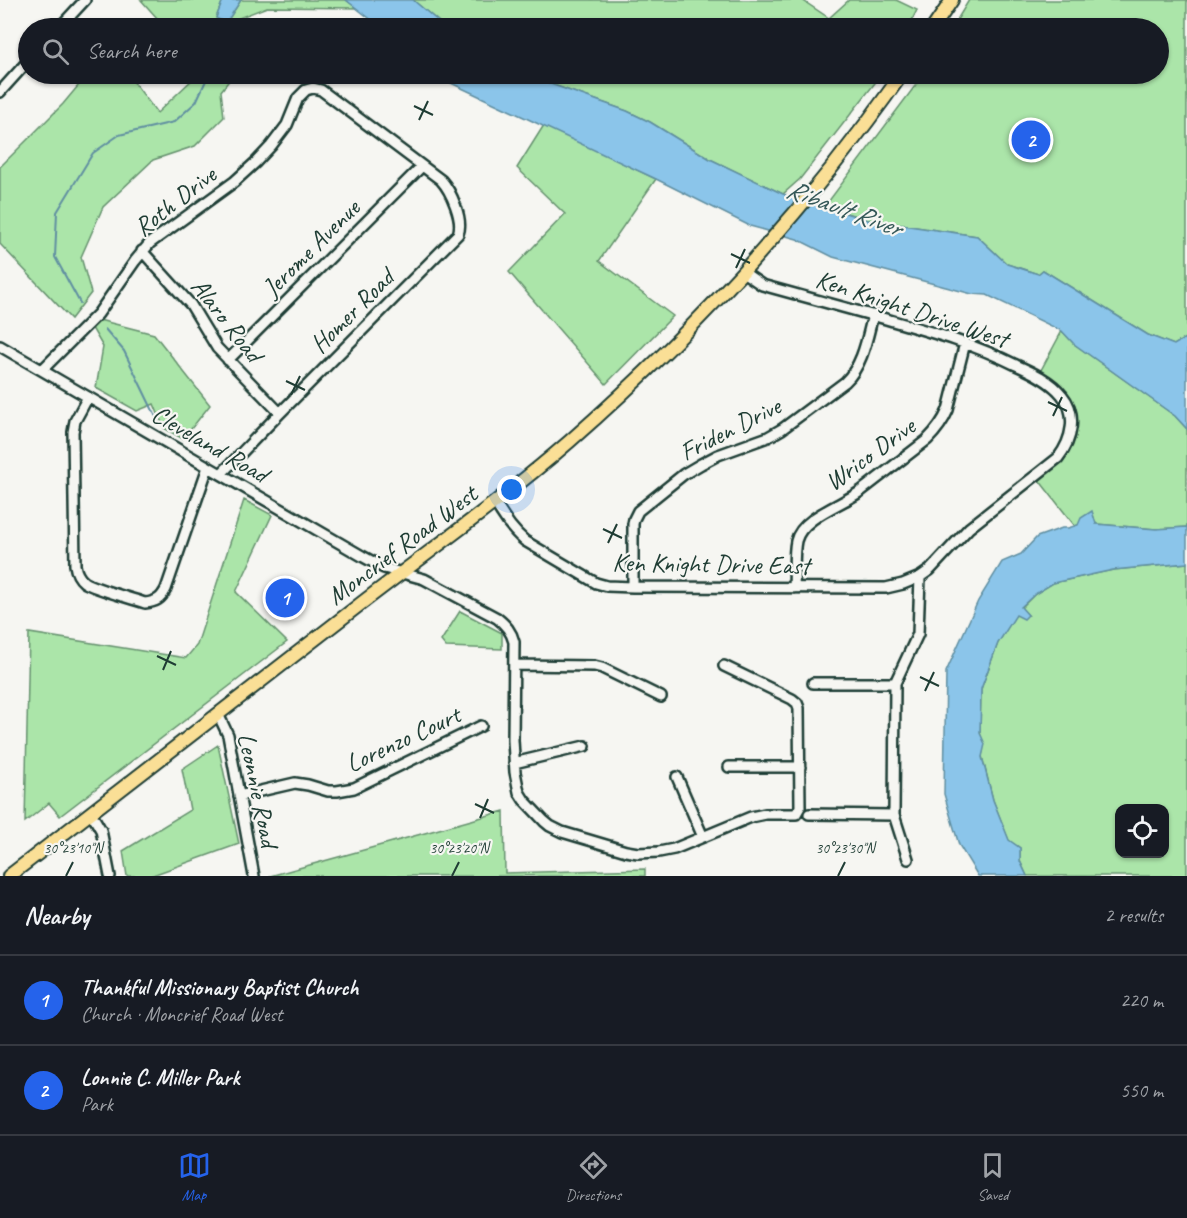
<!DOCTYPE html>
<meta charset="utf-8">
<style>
:root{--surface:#171b24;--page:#242831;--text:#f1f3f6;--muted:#9ea1a6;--line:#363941;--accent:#2563eb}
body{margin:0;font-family:Caveat,sans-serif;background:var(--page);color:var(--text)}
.controls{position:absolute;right:18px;bottom:18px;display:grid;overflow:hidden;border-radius:12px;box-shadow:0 2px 4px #0004}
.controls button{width:54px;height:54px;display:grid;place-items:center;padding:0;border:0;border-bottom:2px solid var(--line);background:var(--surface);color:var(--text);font:30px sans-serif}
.you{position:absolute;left:512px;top:490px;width:21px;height:21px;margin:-15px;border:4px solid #fff;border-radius:50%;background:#1a73e8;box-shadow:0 0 0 9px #1a73e833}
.badge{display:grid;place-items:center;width:39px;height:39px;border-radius:50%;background:var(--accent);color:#fff;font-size:20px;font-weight:700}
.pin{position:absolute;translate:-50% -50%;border:3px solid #fff;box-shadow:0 2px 6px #0006}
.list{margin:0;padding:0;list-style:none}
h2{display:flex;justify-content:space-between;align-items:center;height:78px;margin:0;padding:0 24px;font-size:26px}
h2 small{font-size:20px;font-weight:400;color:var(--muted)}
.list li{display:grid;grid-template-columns:39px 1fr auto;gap:18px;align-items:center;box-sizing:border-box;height:90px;padding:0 24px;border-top:2px solid var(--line)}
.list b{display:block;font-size:22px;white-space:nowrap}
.list p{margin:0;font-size:20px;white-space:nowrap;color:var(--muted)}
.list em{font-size:20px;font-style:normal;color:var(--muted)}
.icon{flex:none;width:33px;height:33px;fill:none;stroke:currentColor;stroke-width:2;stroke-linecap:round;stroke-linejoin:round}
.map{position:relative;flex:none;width:1187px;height:876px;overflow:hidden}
.search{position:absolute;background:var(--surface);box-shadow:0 2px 4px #0004;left:18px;right:18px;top:18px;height:66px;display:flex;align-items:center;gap:15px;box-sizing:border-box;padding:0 21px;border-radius:33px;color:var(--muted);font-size:22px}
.sheet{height:258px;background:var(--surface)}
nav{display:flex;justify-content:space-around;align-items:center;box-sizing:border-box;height:84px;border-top:2px solid var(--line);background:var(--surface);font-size:16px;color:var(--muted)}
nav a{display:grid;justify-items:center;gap:3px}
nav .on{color:var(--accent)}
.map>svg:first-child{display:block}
.green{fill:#abe5a9;stroke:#65916e;stroke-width:1.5;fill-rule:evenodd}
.water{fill:#8bc5ea;stroke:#608fa1;stroke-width:1.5}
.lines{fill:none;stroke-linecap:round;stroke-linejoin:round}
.stream{stroke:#608fa1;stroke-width:2}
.minor-casing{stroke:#1f3d34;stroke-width:14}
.major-casing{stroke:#1f3d34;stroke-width:16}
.minor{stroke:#f6f6f2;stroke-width:9}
.major{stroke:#fadf96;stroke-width:12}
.ticks{fill:none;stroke:#1f3d34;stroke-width:2}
.labels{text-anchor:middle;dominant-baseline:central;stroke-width:4.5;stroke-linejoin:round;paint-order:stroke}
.street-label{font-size:26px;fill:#1f3d34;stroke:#f6f6f2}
.water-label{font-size:27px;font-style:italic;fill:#355858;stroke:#f6f6f2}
.ticks-label{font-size:15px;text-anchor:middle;fill:#1f3d34;stroke:#f6f6f2;stroke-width:4.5;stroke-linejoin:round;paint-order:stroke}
</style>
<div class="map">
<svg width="1187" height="876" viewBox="0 0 1187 876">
<rect width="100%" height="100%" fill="#f6f6f2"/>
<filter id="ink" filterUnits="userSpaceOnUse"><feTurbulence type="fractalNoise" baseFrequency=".0167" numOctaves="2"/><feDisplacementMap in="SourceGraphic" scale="12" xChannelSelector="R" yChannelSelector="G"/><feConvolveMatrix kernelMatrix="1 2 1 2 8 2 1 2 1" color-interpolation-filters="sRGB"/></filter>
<g filter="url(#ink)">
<path class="green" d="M 141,0 L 223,0 L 216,18 L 226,23 L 241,0 L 346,0 L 357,8 L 267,7 L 226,23 L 231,28 L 166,28 Z
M 413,0 L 802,0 L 829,18 L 849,0 L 896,0 L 917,10 L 908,28 L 446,28 Z
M 969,0 L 1187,0 L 1187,337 L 1174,345 L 1148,335 L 1043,270 L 1038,274 L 1007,264 L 977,236 L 868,220 L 825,206 L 924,74 L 1158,74 L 1158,28 L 952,28 Z
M 88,74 L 139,74 L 133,81 L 157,113 L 196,76 L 195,74 L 234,74 L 221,91 L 224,117 L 195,146 L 153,160 L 103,207 L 81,257 L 91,293 L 71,319 L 0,244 L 0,167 L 63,104 Z
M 527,74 L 882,74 L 800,179 L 783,194 L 710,159 L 650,122 L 627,111 L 542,81 Z
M 544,125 L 656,179 L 599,261 L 673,316 L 606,384 L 509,272 L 565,214 L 517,168 Z
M 99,320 L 154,334 L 210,405 L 183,439 L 164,428 L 154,404 L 137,411 L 96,388 L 103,347 L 92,328 Z
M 1062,331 L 1074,344 L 1175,416 L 1187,429 L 1187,527 L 1156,529 L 1096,524 L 1092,512 L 1078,525 L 1075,526 L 1039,480 C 1047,473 1057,466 1064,458 C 1080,440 1079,407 1063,389 C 1057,382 1048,377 1040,372 Z
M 244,500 L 272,515 L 236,592 L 287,642 L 60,816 L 49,803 L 25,822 L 29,633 L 186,658 L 197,645 Z
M 1187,563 L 1187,876 L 1027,876 L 1020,861 L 1020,848 L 1009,841 L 993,800 L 982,756 L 984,744 L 980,733 L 981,689 L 998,643 L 1016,614 L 1028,615 L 1021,608 L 1035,594 L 1053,583 L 1113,570 ZM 1120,808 L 1164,808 L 1164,854 L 1120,854 Z
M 460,611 L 502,633 L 502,649 L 446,647 L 441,641 Z
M 218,745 L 239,844 L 150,876 L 127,876 L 123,851 L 190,810 L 182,769 Z
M 504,811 L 505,873 L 645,869 L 645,876 L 270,876 Z"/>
<path class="water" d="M 223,0 L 241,0 L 226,23 L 216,18 Z
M 346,0 L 413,0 L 446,28 L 382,28 Z
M 439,74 L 527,74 L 542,81 L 627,111 L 650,122 L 710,159 L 783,194 L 868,220 L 977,236 L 1007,264 L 1038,274 L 1043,270 L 1148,335 L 1174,345 L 1187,337 L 1187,429 L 1175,416 L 1074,344 L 1062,331 L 987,295 L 972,294 L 833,257 L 797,239 L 750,226 L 656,179 L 451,83 Z
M 1092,511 L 1096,524 L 1156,529 L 1187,527 L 1187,563 L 1113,570 L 1053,583 L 1035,594 L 1021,607 L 1028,615 L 1024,619 L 1016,615 L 998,643 L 981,689 L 980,733 L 985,744 L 982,757 L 993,800 L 1009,840 L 1020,848 L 1020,861 L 1027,876 L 978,876 L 959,845 L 944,794 L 946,672 L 978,601 L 1002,562 L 1021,554 L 1037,537 L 1062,528 L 1068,528 L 1078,525 L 1081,518 Z"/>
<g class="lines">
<path class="stream" d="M 220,28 L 221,20
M 80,303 L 55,257 L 57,212 L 93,153 L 119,135 L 174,122 L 196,102 L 209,74
M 105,329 L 124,351 L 158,421"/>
<defs>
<path id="minor" d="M 59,28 L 85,0
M 0,92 L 28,61
M 142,251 L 191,305 L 217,348 L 280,413
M 743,272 L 762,285 C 803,296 845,308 886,319 C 931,332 974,344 1016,365 C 1032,372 1051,381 1062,395 C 1078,414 1072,440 1058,458 L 969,528 L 930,570 L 920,577 L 918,634 L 895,683 L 894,815 L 908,859
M 0,346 L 362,556 L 384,568 L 424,579 L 497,618 C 506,625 511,631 514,642 L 513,740 L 515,772 L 519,792 L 524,800 L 544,821 L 550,826 L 562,832 L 626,851 L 638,853 L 659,852 L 674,849 L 751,817 L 765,814 L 796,814 L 800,807 L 799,708 L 797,703 L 792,699 L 724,666
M 228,360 L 422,166
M 43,369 L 98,314 L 135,261 L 150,243 L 234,182 L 256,162 L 271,146 L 287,125 L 298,98 L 306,90 L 313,88 L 321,90 L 441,180 C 451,191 464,220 458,234 L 280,413 L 221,474
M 88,397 L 75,421 L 73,432 L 75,565 C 76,572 78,577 84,582 C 94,589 131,598 145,603 C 156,602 161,599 166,589 L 208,467
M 495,502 C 503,517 512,530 525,541 L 596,583 L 607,586 L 633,587 L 886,588 L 903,584 L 920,577
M 633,587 L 633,524 L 634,519 L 638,511 L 684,474 L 701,464 L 718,455 L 768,437 L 782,429 L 845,382 C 863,365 867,338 873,315
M 794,588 C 795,573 793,555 796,541 C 802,517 842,505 861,491 L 927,440 C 936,431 943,422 948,410 L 965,343
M 515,665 L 594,666 L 602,668 L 661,697
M 813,683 L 895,683
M 218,714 L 228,735 L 254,876
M 514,763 L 585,746
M 729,767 L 800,767
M 677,777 L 703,837
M 239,796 L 295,783 L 308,785 L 328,791 L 337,791 L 354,788 L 481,726
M 91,813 L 101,830 L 110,876
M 809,814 L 894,815"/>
<path id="major" d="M 933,28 L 952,0
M 9,876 C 124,787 239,698 354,609 C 426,553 501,501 570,441 C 694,332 807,209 902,74"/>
</defs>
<use href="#minor" class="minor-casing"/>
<use href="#major" class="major-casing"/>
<use href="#minor" class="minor"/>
<use href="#major" class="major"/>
</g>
</g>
<path class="ticks" d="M 414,106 L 433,115M 419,120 L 428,101M 731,254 L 750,263M 736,268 L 745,249M 286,381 L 305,390M 291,395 L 300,376M 1048,402 L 1067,411M 1053,416 L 1062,397M 603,529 L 622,538M 608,543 L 617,524M 157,656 L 176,665M 163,670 L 171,651M 920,677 L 939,686M 925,691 L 934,672M 475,804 L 494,813M 480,818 L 488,799M 66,876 L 73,862M 452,876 L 459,862M 838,876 L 845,862"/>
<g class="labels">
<g class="street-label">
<text transform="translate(175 201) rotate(-38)">Roth Drive</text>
<text transform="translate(311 248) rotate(-45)">Jerome Avenue</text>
<text transform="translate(912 309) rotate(18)">Ken Knight Drive West</text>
<text transform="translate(352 311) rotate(-45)">Homer Road</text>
<text transform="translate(227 320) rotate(52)">Alaro Road</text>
<text transform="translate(730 429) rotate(-27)">Friden Drive</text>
<text transform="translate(210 444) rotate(30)">Cleveland Road</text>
<text transform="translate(870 454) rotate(-36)">Wrico Drive</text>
<text transform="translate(402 545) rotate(-37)">Moncrief Road West</text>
<text transform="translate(711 564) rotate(1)">Ken Knight Drive East</text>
<text transform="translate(403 739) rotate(-25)">Lorenzo Court</text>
<text transform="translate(258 790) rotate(78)">Leonnie Road</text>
</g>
<g class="water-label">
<text transform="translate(844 208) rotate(20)">Ribault River</text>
</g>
</g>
<g class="ticks-label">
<text x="459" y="853">30°23'20"N</text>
<text x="845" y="853">30°23'30"N</text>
<text x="73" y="853">30°23'10"N</text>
</g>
</svg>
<div class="controls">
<button><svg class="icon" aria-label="locate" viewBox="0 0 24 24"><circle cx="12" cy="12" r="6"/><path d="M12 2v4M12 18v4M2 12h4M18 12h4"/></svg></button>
</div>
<div class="you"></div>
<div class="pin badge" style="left:285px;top:598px">1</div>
<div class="pin badge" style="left:1031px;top:140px">2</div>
<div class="search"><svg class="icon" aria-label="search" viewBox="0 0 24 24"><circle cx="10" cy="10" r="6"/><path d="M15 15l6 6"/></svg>Search here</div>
</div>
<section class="sheet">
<h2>Nearby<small>2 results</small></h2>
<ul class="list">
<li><span class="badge">1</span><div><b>Thankful Missionary Baptist Church</b><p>Church · Moncrief Road West</p></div><em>220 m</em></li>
<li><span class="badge">2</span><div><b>Lonnie C. Miller Park</b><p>Park</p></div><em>550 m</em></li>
</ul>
</section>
<nav>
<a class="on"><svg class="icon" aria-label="map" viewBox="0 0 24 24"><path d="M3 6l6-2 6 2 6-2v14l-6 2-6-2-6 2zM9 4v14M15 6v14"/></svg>Map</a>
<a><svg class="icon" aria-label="directions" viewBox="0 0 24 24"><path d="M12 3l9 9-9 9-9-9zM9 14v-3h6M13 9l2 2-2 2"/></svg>Directions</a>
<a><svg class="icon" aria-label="saved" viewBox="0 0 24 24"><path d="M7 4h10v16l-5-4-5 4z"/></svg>Saved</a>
</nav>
